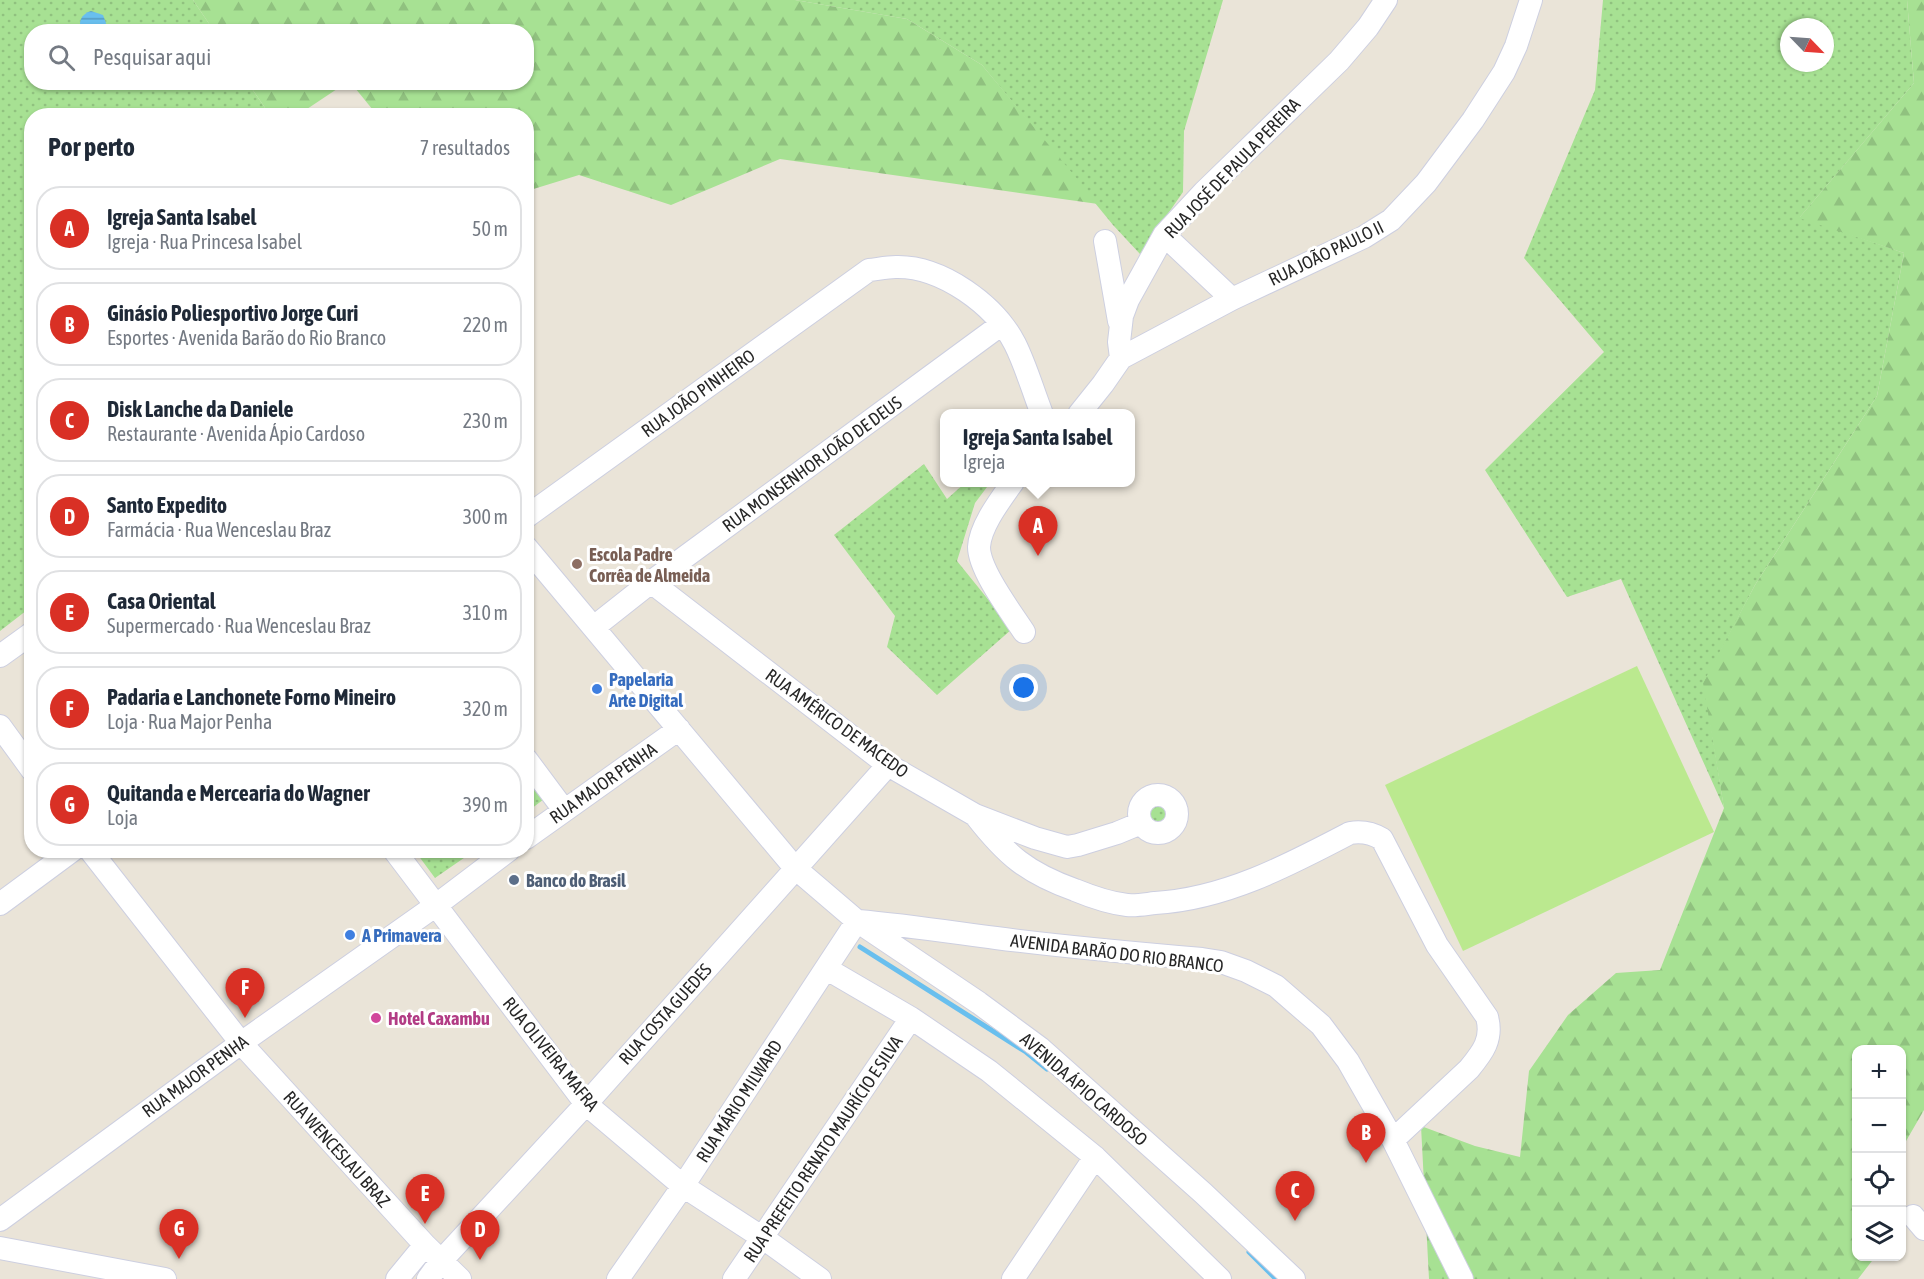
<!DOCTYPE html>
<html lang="pt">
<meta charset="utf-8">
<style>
:root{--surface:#fff;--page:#f2f2f3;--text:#1f2937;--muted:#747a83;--line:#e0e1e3;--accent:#d93025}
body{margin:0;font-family:"Asap Condensed",sans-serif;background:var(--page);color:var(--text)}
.controls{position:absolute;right:18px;bottom:18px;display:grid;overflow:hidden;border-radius:12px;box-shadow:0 2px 4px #0004}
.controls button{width:54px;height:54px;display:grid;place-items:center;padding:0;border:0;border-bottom:2px solid var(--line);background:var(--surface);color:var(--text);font:30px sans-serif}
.compass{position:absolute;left:1780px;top:18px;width:54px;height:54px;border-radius:50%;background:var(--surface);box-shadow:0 2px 4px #0004;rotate:115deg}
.you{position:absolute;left:1024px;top:688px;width:21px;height:21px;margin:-15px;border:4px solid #fff;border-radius:50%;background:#1a73e8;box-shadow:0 0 0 9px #1a73e833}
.badge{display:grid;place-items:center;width:39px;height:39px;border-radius:50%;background:var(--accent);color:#fff;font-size:20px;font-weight:700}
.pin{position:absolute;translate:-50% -50px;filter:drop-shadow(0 2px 3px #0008)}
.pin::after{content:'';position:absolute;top:32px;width:21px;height:18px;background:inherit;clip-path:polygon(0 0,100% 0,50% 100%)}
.popup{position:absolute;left:940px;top:409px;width:195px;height:78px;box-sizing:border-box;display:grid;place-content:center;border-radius:12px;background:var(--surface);filter:drop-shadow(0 2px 4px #0005);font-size:20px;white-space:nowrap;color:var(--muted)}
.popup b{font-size:22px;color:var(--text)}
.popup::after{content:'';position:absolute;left:50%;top:100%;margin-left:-12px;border:12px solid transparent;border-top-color:var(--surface)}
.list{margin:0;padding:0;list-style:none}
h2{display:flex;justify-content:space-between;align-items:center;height:78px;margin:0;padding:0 24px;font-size:26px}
h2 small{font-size:20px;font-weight:400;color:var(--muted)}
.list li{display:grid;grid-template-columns:39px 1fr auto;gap:18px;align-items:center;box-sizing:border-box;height:84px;margin:0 12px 12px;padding:0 12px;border:2px solid var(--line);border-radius:24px}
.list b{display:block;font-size:22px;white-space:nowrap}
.list p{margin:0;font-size:20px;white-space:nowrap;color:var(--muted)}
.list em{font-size:20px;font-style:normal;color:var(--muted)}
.icon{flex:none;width:33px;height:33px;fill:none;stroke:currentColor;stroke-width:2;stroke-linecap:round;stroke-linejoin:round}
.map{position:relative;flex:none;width:1924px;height:1279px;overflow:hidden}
.search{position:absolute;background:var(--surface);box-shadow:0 2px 4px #0004;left:24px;top:24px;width:510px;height:66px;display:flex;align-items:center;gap:15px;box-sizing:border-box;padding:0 21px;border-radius:24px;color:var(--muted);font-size:22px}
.panel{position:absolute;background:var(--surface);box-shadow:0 2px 4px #0004;left:24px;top:108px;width:510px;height:750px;border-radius:24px}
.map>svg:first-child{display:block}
.grass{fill:url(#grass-dots);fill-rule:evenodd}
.forest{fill:url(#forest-firs)}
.pitch{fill:#bbe98f}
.water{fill:url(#water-rules)}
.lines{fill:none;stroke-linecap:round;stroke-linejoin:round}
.stream{stroke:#69bfee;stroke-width:5}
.minor-casing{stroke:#cdcfe0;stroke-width:24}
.minor{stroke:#fff;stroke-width:22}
.education-dot{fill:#8d6e63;stroke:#fff;stroke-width:2}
.shop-dot{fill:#3f7fe0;stroke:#fff;stroke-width:2}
.service-dot{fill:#5c6f8a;stroke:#fff;stroke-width:2}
.hotel-dot{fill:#d1479c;stroke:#fff;stroke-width:2}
.labels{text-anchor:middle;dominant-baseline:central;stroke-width:6;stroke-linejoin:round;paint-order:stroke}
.street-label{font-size:18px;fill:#272727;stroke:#fff}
.education-label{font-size:18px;font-weight:bold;fill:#785e54;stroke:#fff;text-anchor:start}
.shop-label{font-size:18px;font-weight:bold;fill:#366cbe;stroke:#fff;text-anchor:start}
.service-label{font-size:18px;font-weight:bold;fill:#4e5e75;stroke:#fff;text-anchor:start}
.hotel-label{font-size:18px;font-weight:bold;fill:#b23c85;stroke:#fff;text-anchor:start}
</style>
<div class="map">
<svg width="1924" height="1279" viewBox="0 0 1924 1279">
<defs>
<pattern id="grass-dots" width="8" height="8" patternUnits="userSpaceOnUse" patternTransform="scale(1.5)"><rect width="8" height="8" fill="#a7e193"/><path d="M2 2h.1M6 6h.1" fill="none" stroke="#90c17f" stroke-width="1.8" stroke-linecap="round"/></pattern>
<pattern id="forest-firs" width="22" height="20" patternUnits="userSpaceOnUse" patternTransform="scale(1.5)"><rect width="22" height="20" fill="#a7e193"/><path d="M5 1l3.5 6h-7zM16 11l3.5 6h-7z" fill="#90c17f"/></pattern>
<pattern id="water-rules" width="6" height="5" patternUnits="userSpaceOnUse" patternTransform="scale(1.5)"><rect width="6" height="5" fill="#69bfee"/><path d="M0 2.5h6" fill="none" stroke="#569bc1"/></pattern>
</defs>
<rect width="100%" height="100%" fill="#eae4d8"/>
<path class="grass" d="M 0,0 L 193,0 L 214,31 L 32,32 L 32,82 L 248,83 L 270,115 L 32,116 L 31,607 L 0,631 Z
M 795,0 L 1223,0 L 1184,131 L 1183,192 L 1140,254 L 1113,225 L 982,65 L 907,19 Z
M 1603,0 L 1907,0 L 1914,83 L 1800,217 L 1904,253 L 1877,396 L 1755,585 L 1704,683 L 1724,808 L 1621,579 L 1567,597 L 1485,470 L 1604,352 L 1524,258 L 1595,90 ZM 1789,27 L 1825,27 L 1825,63 L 1789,63 Z
M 924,464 L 947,499 L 965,483 L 990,483 L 975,503 L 957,561 L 1012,629 L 937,695 L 887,647 L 895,616 L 834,535 Z
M 526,759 L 552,793 L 527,812 L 526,812 Z
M1143 814a15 15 0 1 1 30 0a15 15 0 1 1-30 0Z
M 415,851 L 474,851 L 435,878 Z"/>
<path class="forest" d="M 193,0 L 795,0 L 907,19 L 982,65 L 1098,204 L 780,159 L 671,205 L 579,175 L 527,191 L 526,116 L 377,115 L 351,83 L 526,82 L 526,32 L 214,31 Z
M 1907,0 L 1924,0 L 1924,1110 L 1902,1148 L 1902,1050 L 1856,1050 L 1856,1256 L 1875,1257 L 1858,1279 L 1429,1279 L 1421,1126 L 1475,1146 L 1520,1157 L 1529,1071 L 1568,1015 L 1616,973 L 1660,970 L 1724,808 L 1703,683 L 1755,585 L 1877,396 L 1904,253 L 1799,218 L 1914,83 Z
M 248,83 L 346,83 L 298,115 L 270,115 Z"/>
<path class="pitch" d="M 1637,666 L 1714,832 L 1463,951 L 1385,785 Z"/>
<path class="water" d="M 91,11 L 103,15 L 106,23 L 104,31 L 81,31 C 78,22 81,14 91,11 Z"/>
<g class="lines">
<path class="stream" d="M 526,790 L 530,791
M 860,947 L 1026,1052 L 1047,1069
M 1249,1252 L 1276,1279"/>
<defs>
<path id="minor" d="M 1164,235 L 1232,299
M 1105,241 L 1119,321
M 1121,358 L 1119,342 L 1122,316 L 1128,300 L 1164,235 L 1204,192 L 1339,61 L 1368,27 L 1386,0
M 1079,414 L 1103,384 L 1121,358 L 1232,299 L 1364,237 L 1391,220 L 1426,183 L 1473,120 L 1504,72 L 1516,46 L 1531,0
M 1013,482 C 1001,499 980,526 979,547 C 979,570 1011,612 1024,632
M 526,517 L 869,270 C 878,269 887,267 896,267 C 942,266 995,305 1015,344 C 1026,366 1033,391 1042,414
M 526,547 L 795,868 L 857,921 L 979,1003 L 1040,1048 L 1203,1193 L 1294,1279
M 651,582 L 888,765 L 975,815 L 1035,838 L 1067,847 L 1078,845 L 1117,833 L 1141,823
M 594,627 L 651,582 L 1002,324
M 0,656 L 32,633
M 0,726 L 32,770
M 526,759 L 564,810
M1139 814a19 19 0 1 1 38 0a19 19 0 1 1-38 0Z
M 975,815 C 1006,855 1027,873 1075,890 C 1092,897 1109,903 1127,905 C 1136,906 1146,904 1155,903 C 1225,899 1289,865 1350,833 C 1362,831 1372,833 1382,839 L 1437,945 L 1487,1017 C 1493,1039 1483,1052 1469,1069 L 1393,1140
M 526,838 L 679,729
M 90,850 L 241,1043 L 425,1245 L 460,1279
M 394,850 L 586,1104 L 683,1186 L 763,1238 L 820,1279
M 0,904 L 73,850
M 858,921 C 904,925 950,932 996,938 C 1064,947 1133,953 1202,959 L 1221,962 L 1246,971 L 1276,986 L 1321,1025 L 1348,1061 L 1393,1140 L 1462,1279
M 827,969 L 911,1018 L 989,1071 L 1095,1157 L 1220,1279
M 1913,1216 L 1924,1229
M 0,1220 L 241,1043 L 435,906 L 509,850
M 0,1248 L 165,1279
M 397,1279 L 425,1245
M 428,1279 L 441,1261 L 586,1104 L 888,765
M 618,1279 L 683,1186 L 857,921
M 734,1279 L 911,1018
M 1013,1279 L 1095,1157"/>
</defs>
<use href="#minor" class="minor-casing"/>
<use href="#minor" class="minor"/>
</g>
<circle class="education-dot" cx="577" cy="564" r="6"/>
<g class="shop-dot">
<circle cx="597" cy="689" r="6"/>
<circle cx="350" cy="935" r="6"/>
</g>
<circle class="service-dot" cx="514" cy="880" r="6"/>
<circle class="hotel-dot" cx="376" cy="1018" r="6"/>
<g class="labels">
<g class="street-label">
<text transform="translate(1232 168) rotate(-46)">RUA JOSÉ DE PAULA PEREIRA</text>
<text transform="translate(1326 253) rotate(-26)">RUA JOÃO PAULO II</text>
<text transform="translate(698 393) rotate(-36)">RUA JOÃO PINHEIRO</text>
<text transform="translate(812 464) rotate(-36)">RUA MONSENHOR JOÃO DE DEUS</text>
<text transform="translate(837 723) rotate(36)">RUA AMÉRICO DE MACEDO</text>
<text transform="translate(603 783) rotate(-35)">RUA MAJOR PENHA</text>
<text transform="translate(1117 953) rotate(7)">AVENIDA BARÃO DO RIO BRANCO</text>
<text transform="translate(665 1014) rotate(-48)">RUA COSTA GUEDES</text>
<text transform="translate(551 1054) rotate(51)">RUA OLIVEIRA MAFRA</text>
<text transform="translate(195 1076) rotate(-36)">RUA MAJOR PENHA</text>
<text transform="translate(1084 1089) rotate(41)">AVENIDA ÁPIO CARDOSO</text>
<text transform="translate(739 1101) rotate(-57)">RUA MÁRIO MILWARD</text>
<text transform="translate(337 1149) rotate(48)">RUA WENCESLAU BRAZ</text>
<text transform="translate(823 1149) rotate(-56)">RUA PREFEITO RENATO MAURÍCIO E SILVA</text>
</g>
<g class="education-label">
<text x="589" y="554">Escola Padre<tspan x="589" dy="21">Corrêa de Almeida</tspan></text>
</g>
<g class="shop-label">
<text x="609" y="679">Papelaria<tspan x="609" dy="21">Arte Digital</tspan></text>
<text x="362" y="935">A Primavera</text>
</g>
<g class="service-label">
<text x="526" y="880">Banco do Brasil</text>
</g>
<g class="hotel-label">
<text x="388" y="1018">Hotel Caxambu</text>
</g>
</g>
</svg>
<div class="controls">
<button>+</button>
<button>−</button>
<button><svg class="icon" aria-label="locate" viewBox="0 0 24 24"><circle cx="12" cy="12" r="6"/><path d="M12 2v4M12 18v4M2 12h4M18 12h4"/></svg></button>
<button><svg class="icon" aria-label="layers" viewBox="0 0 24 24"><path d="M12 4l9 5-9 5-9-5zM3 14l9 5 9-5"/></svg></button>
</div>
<svg class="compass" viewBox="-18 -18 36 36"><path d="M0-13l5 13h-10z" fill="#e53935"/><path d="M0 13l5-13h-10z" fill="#747a83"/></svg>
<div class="you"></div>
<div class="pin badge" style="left:1038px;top:556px">A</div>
<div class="popup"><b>Igreja Santa Isabel</b>Igreja</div>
<div class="pin badge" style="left:1366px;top:1163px">B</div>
<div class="pin badge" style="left:1295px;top:1221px">C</div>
<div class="pin badge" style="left:480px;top:1260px">D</div>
<div class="pin badge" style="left:425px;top:1224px">E</div>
<div class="pin badge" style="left:245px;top:1018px">F</div>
<div class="pin badge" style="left:179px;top:1259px">G</div>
<div class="search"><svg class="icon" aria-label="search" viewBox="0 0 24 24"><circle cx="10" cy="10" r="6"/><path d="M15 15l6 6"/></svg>Pesquisar aqui</div>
<section class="panel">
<h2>Por perto<small>7 resultados</small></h2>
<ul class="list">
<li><span class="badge">A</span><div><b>Igreja Santa Isabel</b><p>Igreja · Rua Princesa Isabel</p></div><em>50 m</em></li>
<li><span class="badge">B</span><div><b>Ginásio Poliesportivo Jorge Curi</b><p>Esportes · Avenida Barão do Rio Branco</p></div><em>220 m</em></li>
<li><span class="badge">C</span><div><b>Disk Lanche da Daniele</b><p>Restaurante · Avenida Ápio Cardoso</p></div><em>230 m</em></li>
<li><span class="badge">D</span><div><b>Santo Expedito</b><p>Farmácia · Rua Wenceslau Braz</p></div><em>300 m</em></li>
<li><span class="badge">E</span><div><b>Casa Oriental</b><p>Supermercado · Rua Wenceslau Braz</p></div><em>310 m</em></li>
<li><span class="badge">F</span><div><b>Padaria e Lanchonete Forno Mineiro</b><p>Loja · Rua Major Penha</p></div><em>320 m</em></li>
<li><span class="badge">G</span><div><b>Quitanda e Mercearia do Wagner</b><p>Loja</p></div><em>390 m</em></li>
</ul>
</section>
</div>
